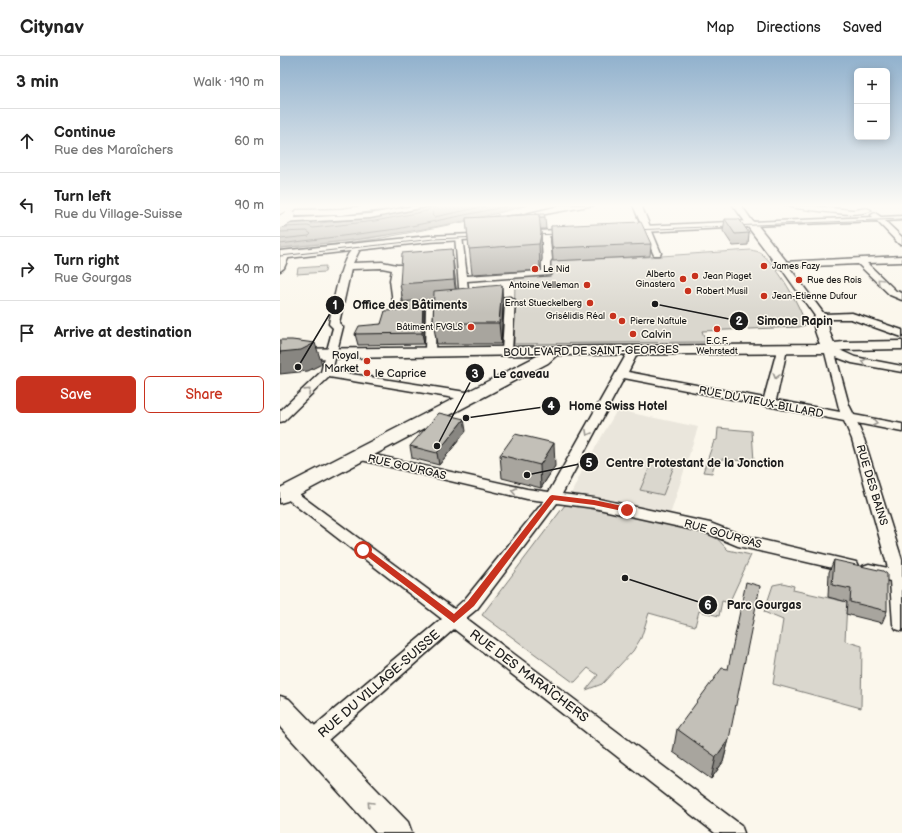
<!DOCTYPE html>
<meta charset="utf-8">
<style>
:root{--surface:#fff;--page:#f2f2f2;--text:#222;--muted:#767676;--line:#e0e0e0;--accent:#c8321e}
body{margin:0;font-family:"Balsamiq Sans",sans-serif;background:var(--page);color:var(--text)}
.controls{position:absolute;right:12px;top:12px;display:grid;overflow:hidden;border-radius:6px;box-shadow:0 2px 10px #0003}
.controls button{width:36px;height:36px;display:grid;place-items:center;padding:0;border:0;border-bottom:1px solid var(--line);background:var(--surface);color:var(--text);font:20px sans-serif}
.stop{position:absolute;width:12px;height:12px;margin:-9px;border:3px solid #c8321e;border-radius:50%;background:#fff}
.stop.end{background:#c8321e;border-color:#fff;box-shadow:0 1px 4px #0008}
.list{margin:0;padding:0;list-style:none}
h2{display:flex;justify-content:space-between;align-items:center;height:52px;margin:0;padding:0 16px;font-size:17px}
h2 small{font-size:13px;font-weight:400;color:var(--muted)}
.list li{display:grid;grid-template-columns:26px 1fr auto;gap:12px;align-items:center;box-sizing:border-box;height:64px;padding:0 16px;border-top:1px solid var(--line)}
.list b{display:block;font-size:15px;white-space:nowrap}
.list p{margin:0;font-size:13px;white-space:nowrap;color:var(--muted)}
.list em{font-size:13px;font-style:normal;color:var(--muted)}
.actions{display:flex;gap:8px;padding:12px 16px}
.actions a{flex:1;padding:9px 0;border:1px solid var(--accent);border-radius:6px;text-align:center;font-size:14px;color:var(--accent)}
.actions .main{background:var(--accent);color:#fff}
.icon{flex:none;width:22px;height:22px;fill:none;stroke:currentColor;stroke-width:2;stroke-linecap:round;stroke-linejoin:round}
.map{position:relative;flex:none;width:622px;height:777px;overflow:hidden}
header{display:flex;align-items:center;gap:24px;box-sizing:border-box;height:56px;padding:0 20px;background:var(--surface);border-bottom:1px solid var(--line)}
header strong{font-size:19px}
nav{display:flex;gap:22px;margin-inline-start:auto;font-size:14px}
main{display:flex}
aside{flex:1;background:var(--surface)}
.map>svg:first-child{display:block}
.built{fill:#eae6dc}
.green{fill:#dad7ce;stroke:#7b7a75}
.water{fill:#afaca5;stroke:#74726e}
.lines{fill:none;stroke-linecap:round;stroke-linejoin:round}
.shore{stroke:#575653;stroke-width:1}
.street-casing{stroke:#1c1c1c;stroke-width:3}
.secondary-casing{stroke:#1c1c1c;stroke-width:3}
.street{fill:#fbf7ec;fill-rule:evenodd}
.secondary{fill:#fbf7ec;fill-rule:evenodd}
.tram{stroke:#1c1c1c;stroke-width:1}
.secondary-bridge-casing{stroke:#1c1c1c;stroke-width:14;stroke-linecap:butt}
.secondary-bridge{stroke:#fbf7ec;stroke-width:12}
.wall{fill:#a8a59e;stroke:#1c1c1c}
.shaded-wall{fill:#888681;stroke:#1c1c1c}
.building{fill:#c3c0b8;stroke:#1c1c1c}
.oneway{stroke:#97948e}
.route{fill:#c8321e}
.poi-dot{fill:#c8321e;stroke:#fbf7ec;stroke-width:1.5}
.labels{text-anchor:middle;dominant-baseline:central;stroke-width:3;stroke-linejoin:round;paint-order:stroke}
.far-poi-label{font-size:9px;fill:#1c1c1c;stroke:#fbf7ec;text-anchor:start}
.poi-label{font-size:11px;fill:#1c1c1c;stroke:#fbf7ec;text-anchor:start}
.street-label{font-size:11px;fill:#1c1c1c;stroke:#fbf7ec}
.near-street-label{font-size:13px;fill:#1c1c1c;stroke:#fbf7ec}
.leader{fill:none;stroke:#1c1c1c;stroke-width:1.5}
.callout-dot{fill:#1c1c1c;stroke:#fbf7ec;stroke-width:1.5}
.mark-label{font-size:12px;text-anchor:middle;font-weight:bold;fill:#fff}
.callout-label{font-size:12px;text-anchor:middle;font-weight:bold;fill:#1c1c1c;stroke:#fbf7ec;stroke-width:3;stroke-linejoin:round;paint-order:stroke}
</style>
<header>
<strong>Citynav</strong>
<nav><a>Map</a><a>Directions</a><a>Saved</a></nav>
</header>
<main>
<aside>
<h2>3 min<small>Walk · 190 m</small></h2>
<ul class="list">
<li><svg class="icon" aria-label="ahead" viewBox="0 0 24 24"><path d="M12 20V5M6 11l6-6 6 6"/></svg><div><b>Continue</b><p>Rue des Maraîchers</p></div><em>60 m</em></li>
<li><svg class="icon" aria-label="left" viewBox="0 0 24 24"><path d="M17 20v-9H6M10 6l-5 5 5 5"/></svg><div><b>Turn left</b><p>Rue du Village-Suisse</p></div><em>90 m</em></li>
<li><svg class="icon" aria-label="right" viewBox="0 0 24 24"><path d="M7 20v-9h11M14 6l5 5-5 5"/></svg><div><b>Turn right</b><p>Rue Gourgas</p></div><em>40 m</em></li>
<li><svg class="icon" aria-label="arrive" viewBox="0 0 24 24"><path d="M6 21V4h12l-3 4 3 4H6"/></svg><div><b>Arrive at destination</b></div></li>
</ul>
<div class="actions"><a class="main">Save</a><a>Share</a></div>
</aside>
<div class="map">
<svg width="622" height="777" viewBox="0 0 622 777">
<rect width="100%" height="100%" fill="#fbf7ec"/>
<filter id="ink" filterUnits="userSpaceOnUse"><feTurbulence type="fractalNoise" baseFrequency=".025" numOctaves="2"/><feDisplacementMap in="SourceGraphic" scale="8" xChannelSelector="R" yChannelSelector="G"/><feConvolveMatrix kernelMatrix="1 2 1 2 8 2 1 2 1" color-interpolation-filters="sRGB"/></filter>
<g filter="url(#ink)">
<path class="built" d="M 337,354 L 418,371 L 390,459 L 291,438 L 303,413 Z"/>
<path class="green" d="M 216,157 L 219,159 L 97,183 L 0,195 L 0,192 L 90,182 Z
M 471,194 C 474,195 479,195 482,198 C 499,212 519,248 526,269 L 519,271 L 422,275 L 426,286 L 234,288 L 235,221 L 272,219 L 270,205 L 366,201 Z
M 46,210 L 45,216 L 17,218 L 18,212 Z
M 438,372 L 472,375 L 474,406 L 443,403 L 435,405 L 432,417 L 423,416 L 434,385 L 437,384 Z
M 372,406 L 394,410 L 383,439 L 360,434 Z
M 285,449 L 313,449 L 430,475 L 448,494 L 471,499 L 449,547 L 442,545 L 439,560 L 419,555 L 415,570 L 369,557 L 361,582 L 353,595 L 322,628 L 306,634 L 318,619 L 308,612 L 295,626 L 293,626 L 202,559 Z
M 503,527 L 514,530 L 513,534 L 567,546 L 565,585 L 582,590 L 581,652 L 493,628 L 503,564 L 484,556 L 493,529 Z"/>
<path class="water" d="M 156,149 L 248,149 C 167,172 84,184 0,192 L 0,167 L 32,166 L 31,168 L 96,161 Z"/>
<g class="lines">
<path class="shore" d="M 156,149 L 152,159 L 154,161 L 211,149
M 5,171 L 28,170 L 33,172 L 95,165 L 147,155 L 151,151
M 0,176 L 27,175 L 31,178 L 29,180 L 0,183
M 0,188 L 117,173 L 233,149"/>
<defs>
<path id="street" d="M 138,149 L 155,149 L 90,162 L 0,167 L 0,163 L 90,158 Z
M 283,149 L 314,149 L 233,164 L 229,162 Z
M 353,149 L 361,149 L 381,197 L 380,199 L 374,199 L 373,197 Z
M 453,149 L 461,149 L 473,166 L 593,161 L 591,159 L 595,157 L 601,161 L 622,160 L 622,164 L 605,165 L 622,181 L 622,188 L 619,188 L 597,165 L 471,170 L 468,170 Z
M 506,149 C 529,149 551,152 573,154 C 579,154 586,150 591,154 C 582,163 525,153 510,151 Z
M 262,175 L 269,177 L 272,203 L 270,206 L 270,219 L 187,225 L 190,248 L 188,250 L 156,253 L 155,296 L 150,299 L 146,298 L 145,296 L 146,250 L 151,247 L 180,245 L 175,179 L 182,181 L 187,220 L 262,215 Z
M 75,192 L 79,195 L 73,207 L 102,206 L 117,209 L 140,209 L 140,213 L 121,214 L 120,224 L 122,249 L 139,248 L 144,251 L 139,254 L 114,254 L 110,224 L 112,214 L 102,212 L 71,213 L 59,267 L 63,271 L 52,315 L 192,337 L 198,341 L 196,344 L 192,345 L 49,321 L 4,365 L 0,366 L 0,355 L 41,316 L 53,272 L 49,268 C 52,254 61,196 75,192 Z
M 6,195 L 10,198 L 4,212 L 0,215 L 0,202 L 3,196 Z
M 622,200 L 622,206 L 587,207 L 616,235 L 622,237 L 622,244 L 610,239 L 578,208 L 509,211 L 544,258 L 572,257 L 622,274 L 622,281 L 571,263 L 537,263 L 499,209 L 503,206 Z
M 230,241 L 235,244 L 232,295 L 227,298 L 222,295 L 225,247 L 207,249 L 202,246 L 207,243 Z
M 500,289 L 504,290 L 506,298 L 496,344 L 560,356 L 544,293 L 545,291 L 553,291 L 575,301 L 622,310 L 622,316 L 572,307 L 556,301 L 569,349 L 574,359 L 622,368 L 622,376 L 577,367 L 584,383 L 622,504 L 622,575 L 616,573 L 613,568 L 610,525 L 583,518 L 581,514 L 583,510 L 589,508 L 608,512 L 572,383 L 564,365 L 344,322 L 282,438 L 314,442 L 430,467 L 461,479 L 576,506 L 578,510 L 576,514 L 570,516 L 458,490 L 427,477 L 314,452 L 277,447 L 197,553 L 186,562 L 461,769 L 464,777 L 435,777 L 174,573 L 39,692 L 32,695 L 25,692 L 22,685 L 25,678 L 162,563 L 2,439 L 0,436 L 2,433 L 7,431 L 12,433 L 174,553 L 185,543 L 264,445 L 247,443 L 77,403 L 72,402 L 70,399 L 72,396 L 77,395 L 247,433 L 269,436 L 350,292 L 354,291 L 359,294 L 348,316 L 484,342 L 496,298 L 495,292 Z"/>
<path id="secondary" d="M 91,149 L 122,149 L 117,152 L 61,159 L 17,160 L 12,157 L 17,154 L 61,153 Z
M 471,165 L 475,166 L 507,206 L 509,209 L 507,212 L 499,212 L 468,171 L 341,177 L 335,174 L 341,171 Z
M 296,173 L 302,176 L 300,178 L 237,182 L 231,179 L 237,176 Z
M 212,177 L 218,180 L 216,182 L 149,186 L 0,203 L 0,195 L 149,180 Z
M 541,257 L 546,258 L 548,261 L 549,275 L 554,287 L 564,286 L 622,285 L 622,293 L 564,294 L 549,297 L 277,299 L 268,307 L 7,445 L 0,447 L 0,432 L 259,299 L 0,303 L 0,293 L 540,288 C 537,280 530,266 536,258 Z
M 0,640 L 9,643 L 128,766 L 132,777 L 96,777 L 0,671 Z"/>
</defs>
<use href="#street" class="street-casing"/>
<use href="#secondary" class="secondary-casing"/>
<use href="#street" class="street"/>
<use href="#secondary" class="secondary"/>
<path class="tram" d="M 353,174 L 622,163
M 251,179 L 281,178
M 0,200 L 154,183 L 199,181"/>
<defs>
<path id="secondary-bridge" d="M 0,166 L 9,161"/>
</defs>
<use href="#secondary-bridge" class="secondary-bridge-casing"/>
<use href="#secondary-bridge" class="secondary-bridge"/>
</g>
<path class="wall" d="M 265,161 L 266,173 L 261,173 L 262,203 L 260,214 L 192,218 L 186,162 Z
M 445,163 L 469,177 L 468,189 L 453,190 L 443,175 Z
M 271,170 L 371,188 L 370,200 L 273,205 Z
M 172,193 L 174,212 L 176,233 L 223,249 L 221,288 L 157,288 L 153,267 L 154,245 L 143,246 L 144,255 L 144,288 L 78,289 L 75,278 L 101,268 L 121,254 L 123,245 L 120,228 Z
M 186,375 L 159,409 L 132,402 L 130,390 Z
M 220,399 L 275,410 L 261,432 L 222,422 Z
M 554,504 L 607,555 L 602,567 L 566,558 L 567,546 L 548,541 L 549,516 Z
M 397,673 L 449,683 L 443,706 L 431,723 L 393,696 Z"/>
<path class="shaded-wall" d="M 261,178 L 262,203 L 260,214 L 259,188 Z
M 172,193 L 174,212 L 177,244 L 174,224 Z
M 222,229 L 223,249 L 221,288 L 219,267 Z
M 143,244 L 144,255 L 144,288 L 142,277 Z
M 35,287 L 42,308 L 28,315 L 0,318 L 0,296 Z
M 184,363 L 186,375 L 159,409 L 157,397 Z
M 274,387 L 275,410 L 261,432 L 260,409 Z
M 449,683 L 443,706 L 431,723 L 436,701 Z"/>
<path class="building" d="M 257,158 L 225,160 L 231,159 Z
M 259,158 L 264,158 L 265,161 L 259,161 Z
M 259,158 L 261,178 L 259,188 L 189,193 L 186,162 Z
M 445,163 L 459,163 L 469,177 L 455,178 Z
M 361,166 L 371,188 L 272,192 L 271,170 Z
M 172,193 L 174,224 L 120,228 L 122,197 Z
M 222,229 L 219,267 L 153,267 L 154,235 Z
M 143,244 L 142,277 L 75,278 L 79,270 L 101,268 L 105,255 L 121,254 L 121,246 Z
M 0,284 L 12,284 L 35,287 L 21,294 L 0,296 Z
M 159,357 L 184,363 L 157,397 L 130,390 Z
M 235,378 L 274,387 L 260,409 L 220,399 Z
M 554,504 L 603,515 L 607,518 L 607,555 L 570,546 L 571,533 L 552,529 Z
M 466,526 L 480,530 L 449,683 L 436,701 L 397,673 L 442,612 L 448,613 Z"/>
<defs><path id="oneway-chevron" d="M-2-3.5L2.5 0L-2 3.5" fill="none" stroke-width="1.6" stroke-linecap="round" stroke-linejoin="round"/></defs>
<g class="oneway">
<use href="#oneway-chevron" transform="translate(600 225) rotate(-135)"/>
<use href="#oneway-chevron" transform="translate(584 306) rotate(-170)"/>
<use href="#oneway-chevron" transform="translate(496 320) rotate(105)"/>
<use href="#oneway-chevron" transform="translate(28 335) rotate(-44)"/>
<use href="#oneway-chevron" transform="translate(595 367) rotate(11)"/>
<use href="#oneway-chevron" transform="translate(308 377) rotate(119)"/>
<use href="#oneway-chevron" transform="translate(234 435) rotate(-168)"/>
<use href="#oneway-chevron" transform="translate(90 748) rotate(-133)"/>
</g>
</g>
<linearGradient id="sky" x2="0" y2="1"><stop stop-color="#91b1cd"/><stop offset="0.58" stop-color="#fdfbf6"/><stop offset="1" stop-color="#fdfbf6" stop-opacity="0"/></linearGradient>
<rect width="622" height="258" fill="url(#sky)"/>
<path class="route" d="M 272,439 L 314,444 L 347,451 L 350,454 L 347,456 L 314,449 L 274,444 L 194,550 L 174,567 L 79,494 L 80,492 L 86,492 L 174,558 L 188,545 L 270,440 Z"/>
<g class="poi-dot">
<circle cx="484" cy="210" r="4"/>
<circle cx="255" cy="213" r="4"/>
<circle cx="415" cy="220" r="4"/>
<circle cx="403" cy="223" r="4"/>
<circle cx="519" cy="224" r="4"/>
<circle cx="307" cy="229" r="4"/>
<circle cx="408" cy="235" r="4"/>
<circle cx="484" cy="240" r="4"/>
<circle cx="310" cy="247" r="4"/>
<circle cx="333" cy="260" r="4"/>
<circle cx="342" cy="265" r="4"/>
<circle cx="191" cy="271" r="4"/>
<circle cx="437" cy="273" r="4"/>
<circle cx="353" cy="278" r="4"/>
<circle cx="87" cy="305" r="4"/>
<circle cx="87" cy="317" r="4"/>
</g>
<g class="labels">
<g class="far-poi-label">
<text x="492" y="210">James Fazy</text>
<text x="263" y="213">Le Nid</text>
<text x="395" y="218" text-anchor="end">Alberto<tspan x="395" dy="10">Ginastera</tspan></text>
<text x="423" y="220">Jean Piaget</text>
<text x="527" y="224">Rue des Rois</text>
<text x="299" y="229" text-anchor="end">Antoine Velleman</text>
<text x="416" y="235">Robert Musil</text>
<text x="492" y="240">Jean-Etienne Dufour</text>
<text x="302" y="247" text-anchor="end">Ernst Stueckelberg</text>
<text x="325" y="260" text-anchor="end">Grisélidis Réal</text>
<text x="350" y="265">Pierre Naftule</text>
<text x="183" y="271" text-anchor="end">Bâtiment FVGLS</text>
<text x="437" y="285" text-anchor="middle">E.C.F.<tspan x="437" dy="10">Wehrstedt</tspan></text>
</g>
<g class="poi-label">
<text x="361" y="278">Calvin</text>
<text x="79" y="299" text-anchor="end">Royal<tspan x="79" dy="13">Market</tspan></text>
<text x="95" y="317">le Caprice</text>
</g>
<g class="street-label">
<text transform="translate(311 295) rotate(-1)">BOULEVARD DE SAINT-GEORGES</text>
<text transform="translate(481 346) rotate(11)">RUE DU VIEUX-BILLARD</text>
<text transform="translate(127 411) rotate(13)">RUE GOURGAS</text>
<text transform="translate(592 429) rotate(73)">RUE DES BAINS</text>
<text transform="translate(443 478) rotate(16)">RUE GOURGAS</text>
</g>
<g class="near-street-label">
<text transform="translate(249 620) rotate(37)">RUE DES MARAÎCHERS</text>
<text transform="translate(99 628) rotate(-41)">RUE DU VILLAGE-SUISSE</text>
</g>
</g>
<path class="leader" d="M18 311L55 249M375 248L459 265M157 390L195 317M186 362L271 350M247 419L309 406M345 522L428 549"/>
<g class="callout-dot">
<circle cx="18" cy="311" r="4"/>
<circle cx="375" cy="248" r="4"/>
<circle cx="157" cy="390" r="4"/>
<circle cx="186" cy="362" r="4"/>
<circle cx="247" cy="419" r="4"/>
<circle cx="345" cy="522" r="4"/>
<circle cx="55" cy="249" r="10"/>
<circle cx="459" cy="265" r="10"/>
<circle cx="195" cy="317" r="10"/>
<circle cx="271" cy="350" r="10"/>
<circle cx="309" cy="406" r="10"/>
<circle cx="428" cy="549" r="10"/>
</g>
<g class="mark-label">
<text x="55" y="253">1</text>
<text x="459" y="269">2</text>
<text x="195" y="322">3</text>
<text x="271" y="354">4</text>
<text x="309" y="411">5</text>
<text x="428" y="553">6</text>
</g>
<g class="callout-label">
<text x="130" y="253">Office des Bâtiments</text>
<text x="515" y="269">Simone Rapin</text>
<text x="241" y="322">Le caveau</text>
<text x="338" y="354">Home Swiss Hotel</text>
<text x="415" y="411">Centre Protestant de la Jonction</text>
<text x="484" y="553">Parc Gourgas</text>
</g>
</svg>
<div class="controls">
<button>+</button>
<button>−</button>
</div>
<div class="stop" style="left:83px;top:494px"></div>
<div class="stop end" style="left:347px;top:454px"></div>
</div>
</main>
